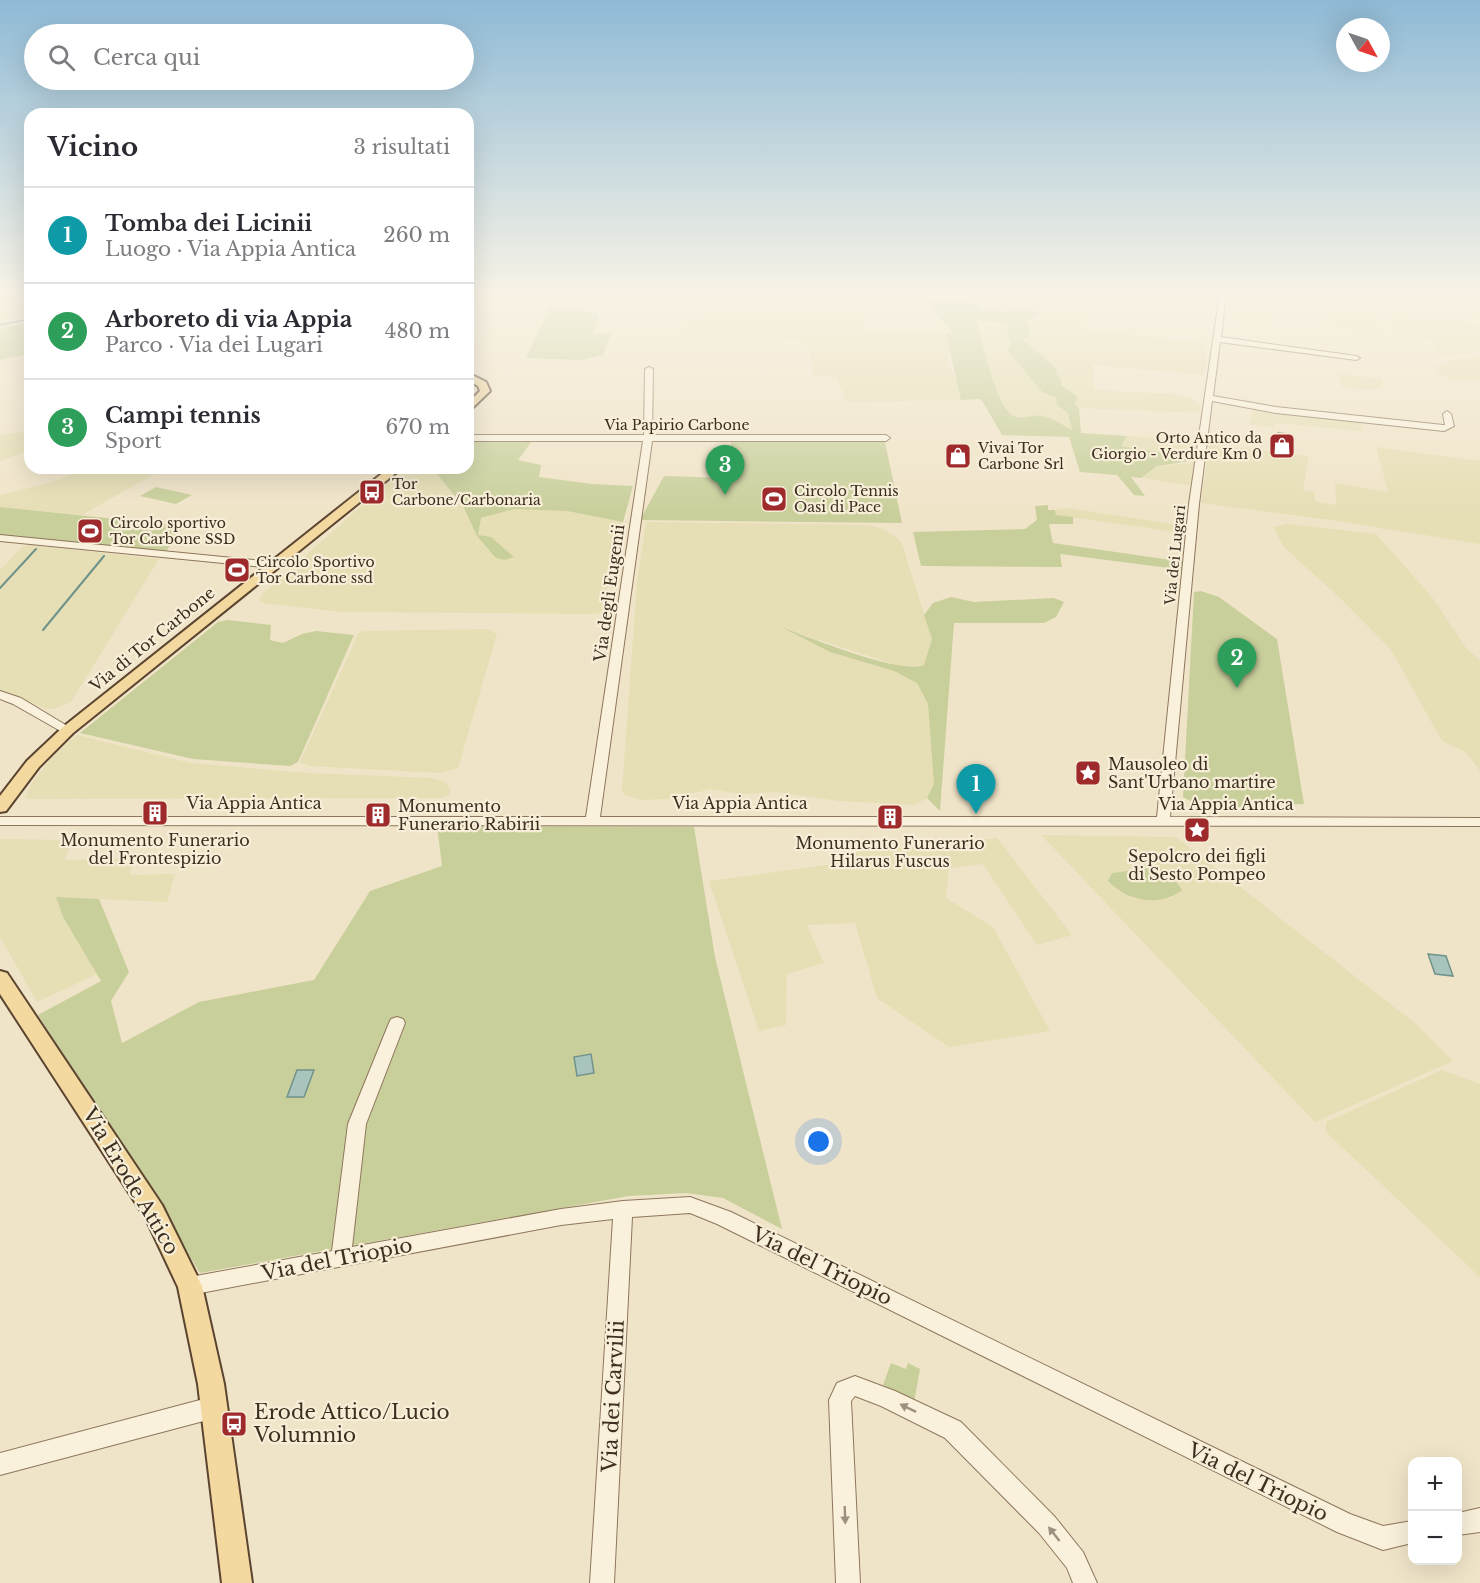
<!DOCTYPE html>
<html lang="it">
<meta charset="utf-8">
<style>
:root{--surface:#fff;--page:#f7f7f7;--text:#2b2b33;--muted:#7c7c81;--line:#e1e1e2;--accent:#9e2a2b}
body{margin:0;font-family:"Libre Baskerville",serif;background:var(--page);color:var(--text)}
.controls{position:absolute;right:18px;bottom:18px;display:grid;overflow:hidden;border-radius:12px;box-shadow:0 6px 24px #0002}
.controls button{width:54px;height:54px;display:grid;place-items:center;padding:0;border:0;border-bottom:2px solid var(--line);background:var(--surface);color:var(--text);font:30px sans-serif}
.compass{position:absolute;left:1336px;top:18px;width:54px;height:54px;border-radius:50%;background:var(--surface);box-shadow:0 6px 24px #0002;rotate:130deg}
.you{position:absolute;left:819px;top:1142px;width:21px;height:21px;margin:-15px;border:4px solid #fff;border-radius:50%;background:#1a73e8;box-shadow:0 0 0 9px #1a73e833}
.badge{display:grid;place-items:center;width:39px;height:39px;border-radius:50%;background:var(--accent);color:#fff;font-size:20px;font-weight:700}
.pin{position:absolute;translate:-50% -50px;filter:drop-shadow(0 2px 3px #0008)}
.pin::after{content:'';position:absolute;top:32px;width:21px;height:18px;background:inherit;clip-path:polygon(0 0,100% 0,50% 100%)}
.list{margin:0;padding:0;list-style:none}
h2{display:flex;justify-content:space-between;align-items:center;height:78px;margin:0;padding:0 24px;font-size:26px}
h2 small{font-size:20px;font-weight:400;color:var(--muted)}
.list li{display:grid;grid-template-columns:39px 1fr auto;gap:18px;align-items:center;box-sizing:border-box;height:96px;padding:0 24px;border-top:2px solid var(--line)}
.list b{display:block;font-size:22px;white-space:nowrap}
.list p{margin:0;font-size:20px;white-space:nowrap;color:var(--muted)}
.list em{font-size:20px;font-style:normal;color:var(--muted)}
.icon{flex:none;width:33px;height:33px;fill:none;stroke:currentColor;stroke-width:2;stroke-linecap:round;stroke-linejoin:round}
.map{position:relative;flex:none;width:1480px;height:1583px;overflow:hidden}
.search{position:absolute;background:var(--surface);box-shadow:0 6px 24px #0002;left:24px;top:24px;width:450px;height:66px;display:flex;align-items:center;gap:15px;box-sizing:border-box;padding:0 21px;border-radius:33px;color:var(--muted);font-size:22px}
.panel{position:absolute;background:var(--surface);box-shadow:0 6px 24px #0002;left:24px;top:108px;width:450px;height:366px;border-radius:18px}
.map>svg:first-child{display:block}
.farmland{fill:#e6deb5;fill-rule:evenodd}
.green{fill:#c9cf9b;fill-rule:evenodd}
.water{fill:#a9c4bc;stroke:#6f938a;stroke-width:1.5}
.lines{fill:none;stroke-linecap:round;stroke-linejoin:round}
.stream-far1{stroke:#6f938a;stroke-width:1.5}
.stream{stroke:#6f938a;stroke-width:2}
.minor-casing{stroke:#8d765c;stroke-width:2}
.major-casing{stroke:#5b4430;stroke-width:4}
.minor{fill:#faf1dc;fill-rule:evenodd}
.major{fill:#f3d9a0;fill-rule:evenodd}
.wall{fill:#b2896c}
.building{fill:#cf9f7d;stroke:#916f58;stroke-width:1.5}
.oneway{fill:#9c907e}
.labels{text-anchor:middle;dominant-baseline:central;stroke-width:4.5;stroke-linejoin:round;paint-order:stroke}
.far-street-label{font-size:14px;fill:#3d2e20;stroke:#f7eed8}
.far-poi-label{font-size:14px;fill:#3d2e20;stroke:#f7eed8;text-anchor:start}
.street-label{font-size:16px;fill:#3d2e20;stroke:#f7eed8}
.poi-label{font-size:16px;fill:#3d2e20;stroke:#f7eed8}
.near-street-label{font-size:20px;fill:#3d2e20;stroke:#f7eed8}
.near-poi-label{font-size:20px;fill:#3d2e20;stroke:#f7eed8;text-anchor:start}
</style>
<div class="map">
<svg width="1480" height="1583" viewBox="0 0 1480 1583">
<rect width="100%" height="100%" fill="#f0e4c8"/>
<path class="farmland" d="M 0,293 L 30,293 L 30,316 L 0,320 Z
M 468,293 L 495,293 L 497,295 L 483,312 L 468,312 Z
M 718,293 L 861,293 L 854,306 L 869,307 L 861,332 L 946,334 L 949,341 L 948,363 L 959,385 L 961,400 L 847,402 L 836,377 L 813,377 L 809,345 L 806,343 L 777,337 L 683,332 L 700,309 Z
M 942,293 L 1097,295 L 1093,311 L 1082,326 L 1087,330 L 1207,343 L 1205,359 L 1207,363 L 1203,375 L 1093,365 L 1094,390 L 1175,394 L 1190,398 L 1199,404 L 1201,409 L 1197,413 L 1079,408 L 1075,404 L 1078,397 L 1064,389 L 1061,379 L 1021,339 L 1029,337 L 1025,320 L 1041,316 L 1042,313 L 1014,306 L 1008,312 L 989,312 L 983,310 L 977,302 L 945,297 Z
M 1145,293 L 1217,293 L 1217,310 L 1141,300 Z
M 1232,293 L 1274,293 L 1378,308 L 1383,330 L 1386,334 L 1323,325 L 1325,318 L 1280,311 L 1271,325 L 1226,318 Z
M 1299,293 L 1385,293 L 1369,302 Z
M 1396,293 L 1480,293 L 1480,320 L 1389,305 L 1386,303 Z
M 1389,309 L 1480,324 L 1480,352 L 1446,356 L 1437,352 L 1435,340 L 1395,335 L 1390,328 Z
M 973,320 L 1008,324 L 1012,343 L 1008,351 L 1042,392 L 1056,398 L 1057,405 L 1068,413 L 1072,430 L 1053,420 L 1013,416 L 1003,407 L 989,382 Z
M 1480,356 L 1480,381 L 1455,380 L 1441,376 L 1435,368 L 1449,361 Z
M 1338,374 L 1382,379 L 1382,387 L 1371,390 L 1341,387 Z
M 1254,406 L 1361,421 L 1362,431 L 1275,423 L 1274,428 L 1249,424 Z
M 30,431 L 30,450 L 0,461 L 0,435 Z
M 1127,436 L 1201,440 L 1194,486 L 1141,478 L 1157,466 L 1191,463 L 1192,458 L 1183,460 L 1176,458 L 1177,455 L 1121,446 Z
M 1209,444 L 1309,456 L 1303,490 L 1314,492 L 1316,502 L 1336,505 L 1335,483 L 1388,492 L 1376,447 L 1480,461 L 1480,544 L 1338,521 L 1201,503 Z
M 88,468 L 165,468 L 82,515 L 0,507 L 0,495 L 52,482 Z
M 404,468 L 432,468 L 463,506 L 477,535 L 481,518 L 514,509 L 567,511 L 623,522 L 615,569 L 609,580 L 602,611 L 597,614 L 342,612 L 263,603 L 259,600 L 262,594 Z
M 1066,508 L 1185,526 L 1183,533 L 1056,515 L 1055,510 Z
M 646,522 L 870,525 L 885,530 L 898,539 L 902,544 L 932,639 L 924,665 L 903,667 L 782,628 L 830,652 L 894,671 L 917,683 L 928,704 L 935,785 L 927,798 L 914,805 L 839,801 L 777,792 L 739,794 L 711,789 L 669,799 L 640,800 L 625,795 L 622,790 L 637,583 Z
M 1287,524 L 1376,534 L 1432,597 L 1466,648 L 1480,660 L 1480,771 L 1466,752 L 1442,741 L 1391,650 L 1343,601 L 1284,547 L 1273,527 Z
M 30,545 L 159,559 L 71,702 L 54,709 L 46,709 L 0,690 L 0,570 L 22,547 Z
M 487,629 L 497,634 L 458,768 L 439,773 L 309,766 L 300,762 L 358,634 L 363,631 Z
M 77,735 L 191,763 L 307,773 L 431,778 L 445,782 L 450,789 L 449,795 L 442,798 L 28,799 L 25,797 L 32,783 L 52,757 Z
M 1041,835 L 1176,837 L 1416,1024 L 1453,1061 L 1315,1122 ZM 1156,867 L 1173,897 L 1156,900 L 1133,899 L 1112,873 Z
M 997,838 L 1072,935 L 1037,945 L 983,864 L 949,868 L 946,898 L 993,927 L 1050,1031 L 949,1047 L 877,998 L 855,923 L 807,925 L 824,963 L 787,974 L 786,1025 L 759,1031 L 709,881 L 834,864 L 833,854 Z
M 0,839 L 73,840 L 64,860 L 133,859 L 130,875 L 175,874 L 167,902 L 56,897 L 63,917 L 97,974 L 37,1002 L 0,937 Z
M 1442,1070 L 1480,1084 L 1480,1277 L 1326,1132 L 1326,1122 Z"/>
<path class="green" d="M 918,293 L 942,293 L 945,297 L 980,304 L 983,310 L 1008,312 L 1010,307 L 1014,306 L 1043,314 L 1026,320 L 1029,323 L 1029,337 L 1022,339 L 1057,369 L 1056,373 L 1062,381 L 1061,385 L 1078,397 L 1075,404 L 1079,408 L 1081,433 L 1127,436 L 1121,446 L 1177,455 L 1176,458 L 1197,460 L 1157,466 L 1141,478 L 1131,477 L 1145,496 L 1134,495 L 1117,475 L 1080,472 L 1069,437 L 1002,435 L 981,399 L 961,400 L 946,334 L 952,331 ZM 976,320 L 1008,324 L 1007,335 L 1012,343 L 1008,351 L 1042,392 L 1056,398 L 1057,405 L 1068,413 L 1072,430 C 1063,425 1053,418 1042,416 C 1033,415 1022,420 1014,416 C 995,407 983,341 976,320 Z
M 551,305 L 599,314 L 594,333 L 611,334 L 603,355 L 581,360 L 526,358 Z
M 30,322 L 30,354 L 0,360 L 0,329 Z
M 468,441 L 532,441 L 518,460 L 541,465 L 539,477 L 592,484 L 633,486 L 623,522 L 567,511 L 514,509 L 481,518 L 478,535 L 491,537 L 514,557 L 504,560 L 495,557 L 477,536 L 463,506 L 432,468 L 468,468 Z
M 731,441 L 885,442 L 902,523 L 640,520 L 664,476 L 731,478 Z
M 156,487 L 192,495 L 176,504 L 140,496 Z
M 1048,505 L 1048,510 L 1055,510 L 1056,515 L 1073,517 L 1073,524 L 1049,524 L 1053,543 L 1185,562 L 1184,570 L 1060,554 L 1062,567 L 921,566 L 913,532 L 1025,529 L 1037,520 L 1035,506 Z
M 0,507 L 184,526 L 165,553 L 0,536 Z
M 1201,591 L 1219,597 L 1277,639 L 1304,804 C 1272,805 1209,815 1183,797 L 1194,592 Z
M 951,597 L 974,602 L 1054,598 L 1064,602 L 1056,617 L 1044,623 L 954,623 L 940,811 L 927,798 L 934,784 L 928,704 L 917,683 L 894,671 L 830,652 L 781,627 C 809,637 900,675 924,665 L 932,639 L 924,615 L 933,603 Z
M 228,620 L 271,625 L 270,640 L 283,643 L 302,634 L 316,631 L 354,635 L 298,762 L 290,766 L 193,759 L 80,733 L 218,622 Z
M 437,826 L 694,827 L 715,957 L 782,1229 L 723,1198 L 686,1193 L 629,1196 L 200,1273 L 38,1015 L 101,981 L 63,917 L 56,897 L 99,899 L 129,972 L 111,1001 L 122,1043 L 199,1002 L 314,980 L 370,891 L 442,866 Z
M 1156,867 L 1170,873 L 1182,890 C 1159,908 1127,901 1108,881 L 1112,873 Z
M 891,1363 L 906,1369 L 908,1363 L 920,1369 L 914,1403 L 883,1385 Z"/>
<path class="water" d="M 1428,954 L 1446,956 L 1453,976 L 1435,974 Z
M 591,1054 L 594,1073 L 577,1076 L 574,1057 Z
M 297,1070 L 314,1070 L 304,1097 L 287,1097 Z"/>
<g class="lines">
<path class="stream-far1" d="M 0,325 L 30,319"/>
<path class="stream" d="M 0,588 L 36,549
M 43,630 L 104,556"/>
<defs>
<path id="minor" d="M 1220,293 L 1226,293 L 1221,337 L 1356,356 L 1360,358 L 1356,360 L 1220,342 L 1213,396 L 1276,407 L 1443,425 L 1445,425 L 1443,414 L 1447,411 L 1451,414 L 1454,426 L 1444,431 L 1276,413 L 1212,401 L 1199,504 L 1170,817 L 1480,818 L 1480,826 L 0,825 L 0,817 L 586,817 L 643,441 L 468,441 L 468,435 L 644,435 L 645,369 L 649,367 L 653,369 L 652,435 L 886,435 L 890,438 L 886,441 L 652,441 L 600,817 L 1157,817 L 1189,504 Z
M 0,535 L 274,562 L 279,565 L 274,568 L 0,541 Z
M 0,691 L 21,698 L 74,730 L 68,734 L 64,733 L 13,704 L 0,699 Z
M 397,1017 L 403,1019 L 405,1023 L 366,1124 L 352,1247 L 561,1209 L 623,1201 L 690,1197 L 731,1212 L 1350,1514 L 1383,1526 L 1412,1521 L 1412,1543 L 1383,1550 L 1337,1532 L 717,1224 L 690,1213 L 632,1217 L 614,1583 L 590,1583 L 613,1219 L 561,1225 L 190,1295 L 183,1292 L 180,1286 L 183,1280 L 190,1277 L 332,1251 L 348,1124 L 389,1023 L 391,1019 Z
M 855,1376 L 895,1391 L 961,1422 L 1055,1517 L 1083,1552 L 1097,1583 L 1073,1583 L 1067,1568 L 1039,1533 L 945,1438 L 881,1406 L 855,1396 L 851,1401 L 860,1583 L 836,1583 L 829,1400 L 837,1383 Z
M 215,1396 L 223,1399 L 226,1407 L 223,1415 L 215,1418 L 0,1475 L 0,1453 Z
M 1480,1508 L 1480,1532 L 1458,1535 L 1458,1513 Z"/>
<path id="major" d="M 468,373 L 486,382 L 490,391 L 468,412 L 468,403 L 480,391 L 478,386 L 468,380 Z
M 389,468 L 402,468 L 73,733 L 39,767 L 6,811 L 0,812 L 0,796 L 27,761 L 63,727 Z
M 0,971 L 7,973 L 162,1205 L 202,1286 L 224,1384 L 252,1583 L 222,1583 L 198,1384 L 178,1287 L 146,1219 L 0,994 Z"/>
</defs>
<use href="#minor" class="minor-casing"/>
<use href="#major" class="major-casing"/>
<use href="#minor" class="minor"/>
<use href="#major" class="major"/>
</g>
<path class="wall" d="M 1278,433 L 1290,443 L 1288,451 L 1276,449 L 1276,441 Z"/>
<path class="building" d="M 1278,433 L 1289,434 L 1290,443 L 1278,442 Z"/>
<defs><path id="oneway-solid" d="M-6-.8H1V-3.2L6.5 0L1 3.2V.8H-6Z" transform="scale(1.5)"/></defs>
<g class="oneway">
<use href="#oneway-solid" transform="translate(908 1408) rotate(-154)"/>
<use href="#oneway-solid" transform="translate(845 1515) rotate(88)"/>
<use href="#oneway-solid" transform="translate(1054 1534) rotate(-128)"/>
</g>
<linearGradient id="sky" x2="0" y2="1"><stop stop-color="#8fbad6"/><stop offset="0.57" stop-color="#f8f3e6"/><stop offset="1" stop-color="#f8f3e6" stop-opacity="0"/></linearGradient>
<rect width="1480" height="514" fill="url(#sky)"/>
<defs>
<symbol id="shop-square" viewBox="-11 -11 22 22"><rect x="-9" y="-9" width="18" height="18" rx="4" fill="#9e2a2b" stroke="#f7eed8"/><path d="M-5-2.5h2.3a2.7 3.5 0 0 1 5.4 0H5L5.5 6h-11ZM-1.5-2.5h3a1.5 2.3 0 0 0-3 0Z" fill="#fff"/></symbol>
<symbol id="bus-square" viewBox="-11 -11 22 22"><rect x="-9" y="-9" width="18" height="18" rx="4" fill="#9e2a2b" stroke="#f7eed8"/><path d="M-5-6H5V4H4V6H2V4H-2V6H-4V4H-5ZM-3.5-4V0h7V-4ZM-3.5 1.2v1.5H-2V1.2ZM2 1.2v1.5H3.5V1.2Z" fill="#fff"/></symbol>
<symbol id="stadium-square" viewBox="-11 -11 22 22"><rect x="-9" y="-9" width="18" height="18" rx="4" fill="#9e2a2b" stroke="#f7eed8"/><path d="M0-5a6.5 5 0 1 0 0 10a6.5 5 0 1 0 0-10ZM-3.5-1.8h7v3.6h-7Z" fill="#fff"/></symbol>
<symbol id="sight-square" viewBox="-11 -11 22 22"><rect x="-9" y="-9" width="18" height="18" rx="4" fill="#9e2a2b" stroke="#f7eed8"/><path d="M0-6L1.8-2.2L6-1.7L2.9 1.2L3.7 5.4L0 3.3L-3.7 5.4L-2.9 1.2L-6-1.7L-1.8-2.2Z" fill="#fff"/></symbol>
<symbol id="building-square" viewBox="-11 -11 22 22"><rect x="-9" y="-9" width="18" height="18" rx="4" fill="#9e2a2b" stroke="#f7eed8"/><path d="M-4-6H4V6H1V3H-1V6H-4ZM-2.5-4.3h1.7v1.8h-1.7ZM.8-4.3h1.7v1.8H.8ZM-2.5-1h1.7V.8h-1.7ZM.8-1h1.7V.8H.8Z" fill="#fff"/></symbol>
</defs>
<g fill-rule="evenodd">
<use href="#shop-square" x="1267" y="431" width="30" height="30"/>
<use href="#shop-square" x="943" y="441" width="30" height="30"/>
<use href="#bus-square" x="357" y="477" width="30" height="30"/>
<use href="#stadium-square" x="759" y="484" width="30" height="30"/>
<use href="#stadium-square" x="75" y="516" width="30" height="30"/>
<use href="#stadium-square" x="222" y="555" width="30" height="30"/>
<use href="#sight-square" x="1073" y="758" width="30" height="30"/>
<use href="#building-square" x="140" y="798" width="30" height="30"/>
<use href="#building-square" x="363" y="800" width="30" height="30"/>
<use href="#building-square" x="875" y="802" width="30" height="30"/>
<use href="#sight-square" x="1182" y="815" width="30" height="30"/>
<use href="#bus-square" x="219" y="1409" width="30" height="30"/>
</g>
<g class="labels">
<g class="far-street-label">
<text x="677" y="425">Via Papirio Carbone</text>
<text transform="translate(1175 555) rotate(-84)">Via dei Lugari</text>
</g>
<g class="far-poi-label">
<text x="1262" y="438" text-anchor="end">Orto Antico da<tspan x="1262" dy="16">Giorgio - Verdure Km 0</tspan></text>
<text x="978" y="448">Vivai Tor<tspan x="978" dy="16">Carbone Srl</tspan></text>
<text x="392" y="484">Tor<tspan x="392" dy="16">Carbone/Carbonaria</tspan></text>
<text x="794" y="491">Circolo Tennis<tspan x="794" dy="16">Oasi di Pace</tspan></text>
<text x="110" y="523">Circolo sportivo<tspan x="110" dy="16">Tor Carbone SSD</tspan></text>
<text x="256" y="562">Circolo Sportivo<tspan x="256" dy="16">Tor Carbone ssd</tspan></text>
</g>
<g class="street-label">
<text transform="translate(609 593) rotate(-82)">Via degli Eugenii</text>
<text transform="translate(152 639) rotate(-39)">Via di Tor Carbone</text>
<text x="254" y="803">Via Appia Antica</text>
<text x="740" y="803">Via Appia Antica</text>
<text x="1226" y="804">Via Appia Antica</text>
</g>
<g class="poi-label">
<text x="1108" y="764" text-anchor="start">Mausoleo di<tspan x="1108" dy="18">Sant'Urbano martire</tspan></text>
<text x="398" y="806" text-anchor="start">Monumento<tspan x="398" dy="18">Funerario Rabirii</tspan></text>
<text x="155" y="840">Monumento Funerario<tspan x="155" dy="18">del Frontespizio</tspan></text>
<text x="890" y="843">Monumento Funerario<tspan x="890" dy="18">Hilarus Fuscus</tspan></text>
<text x="1197" y="856">Sepolcro dei figli<tspan x="1197" dy="18">di Sesto Pompeo</tspan></text>
</g>
<g class="near-street-label">
<text transform="translate(131 1181) rotate(59)">Via Erode Attico</text>
<text transform="translate(337 1259) rotate(-11)">Via del Triopio</text>
<text transform="translate(822 1266) rotate(26)">Via del Triopio</text>
<text transform="translate(613 1396) rotate(-87)">Via dei Carvilii</text>
<text transform="translate(1258 1482) rotate(26)">Via del Triopio</text>
</g>
<g class="near-poi-label">
<text x="254" y="1412">Erode Attico/Lucio<tspan x="254" dy="23">Volumnio</tspan></text>
</g>
</g>
</svg>
<div class="controls">
<button>+</button>
<button>−</button>
</div>
<svg class="compass" viewBox="-18 -18 36 36"><path d="M0-13l5 13h-10z" fill="#e53935"/><path d="M0 13l5-13h-10z" fill="#7c7c81"/></svg>
<div class="you"></div>
<div class="pin badge" style="left:976px;top:814px;background:#0f9aa8">1</div>
<div class="pin badge" style="left:1237px;top:688px;background:#2e9e5b">2</div>
<div class="pin badge" style="left:725px;top:495px;background:#2e9e5b">3</div>
<div class="search"><svg class="icon" aria-label="search" viewBox="0 0 24 24"><circle cx="10" cy="10" r="6"/><path d="M15 15l6 6"/></svg>Cerca qui</div>
<section class="panel">
<h2>Vicino<small>3 risultati</small></h2>
<ul class="list">
<li><span class="badge" style="background:#0f9aa8">1</span><div><b>Tomba dei Licinii</b><p>Luogo · Via Appia Antica</p></div><em>260 m</em></li>
<li><span class="badge" style="background:#2e9e5b">2</span><div><b>Arboreto di via Appia</b><p>Parco · Via dei Lugari</p></div><em>480 m</em></li>
<li><span class="badge" style="background:#2e9e5b">3</span><div><b>Campi tennis</b><p>Sport</p></div><em>670 m</em></li>
</ul>
</section>
</div>
